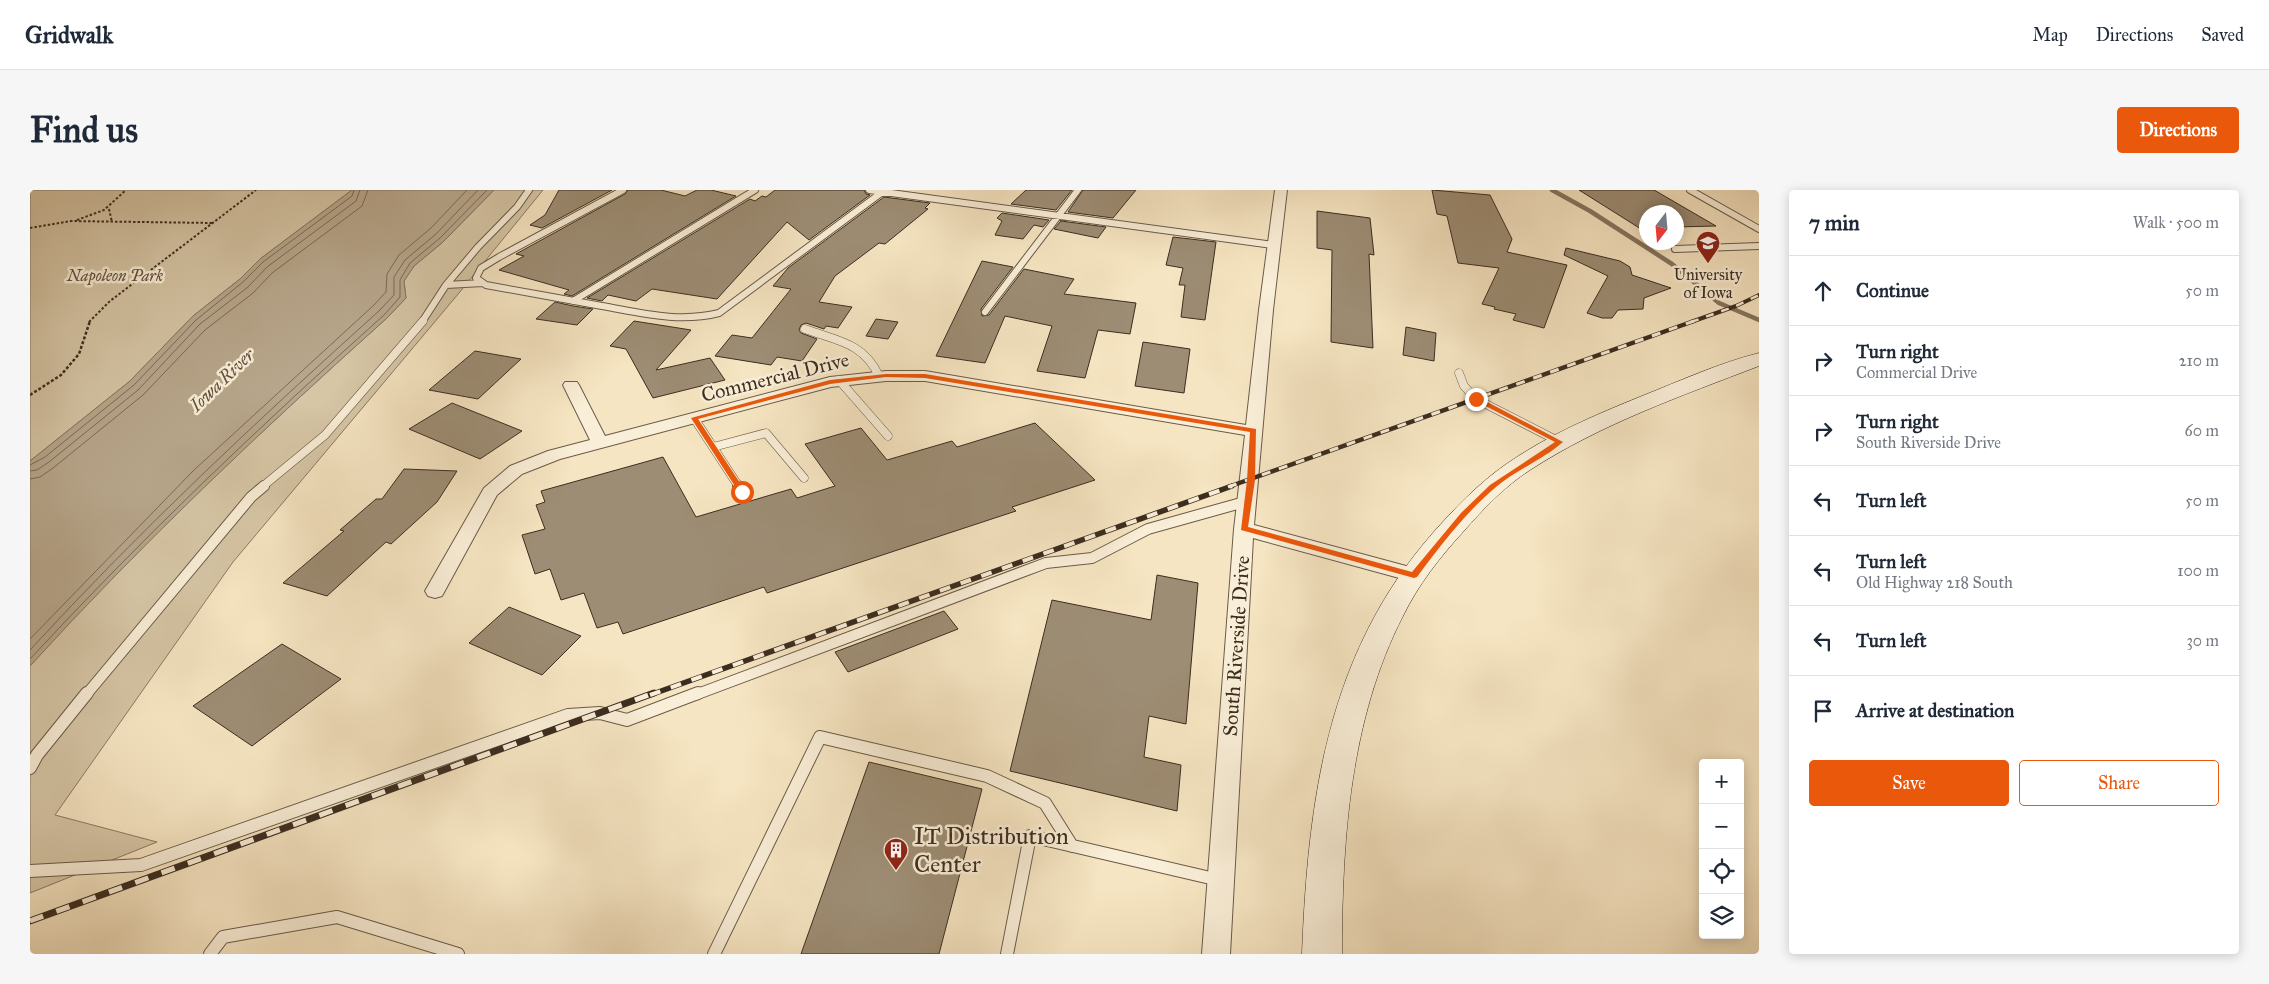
<!DOCTYPE html>
<meta charset="utf-8">
<style>
:root{--surface:#fff;--page:#f6f6f7;--text:#1f2937;--muted:#747a83;--line:#e0e1e3;--accent:#ea580c}
body{margin:0;font-family:"IM FELL Great Primer",serif;background:var(--page);color:var(--text)}
.controls{position:absolute;right:15px;bottom:15px;display:grid;overflow:hidden;border-radius:5px;box-shadow:0 2px 12px #0003}
.controls button{width:45px;height:45px;display:grid;place-items:center;padding:0;border:0;border-bottom:1px solid var(--line);background:var(--surface);color:var(--text);font:25px sans-serif}
.compass{position:absolute;left:1609px;top:15px;width:45px;height:45px;border-radius:50%;background:var(--surface);box-shadow:0 2px 12px #0003;rotate:196deg}
.stop{position:absolute;width:15px;height:15px;margin:-11px;border:4px solid #ea580c;border-radius:50%;background:#fff}
.stop.end{background:#ea580c;border-color:#fff;box-shadow:0 1px 5px #0008}
.list{margin:0;padding:0;list-style:none}
h2{display:flex;justify-content:space-between;align-items:center;height:65px;margin:0;padding:0 20px;font-size:21px}
h2 small{font-size:16px;font-weight:400;color:var(--muted)}
.list li{display:grid;grid-template-columns:32px 1fr auto;gap:15px;align-items:center;box-sizing:border-box;height:70px;padding:0 20px;border-top:1px solid var(--line)}
.list b{display:block;font-size:19px;white-space:nowrap}
.list p{margin:0;font-size:16px;white-space:nowrap;color:var(--muted)}
.list em{font-size:16px;font-style:normal;color:var(--muted)}
.actions{display:flex;gap:10px;padding:15px 20px}
.actions a{flex:1;padding:11px 0;border:1px solid var(--accent);border-radius:5px;text-align:center;font-size:18px;color:var(--accent)}
.actions .main{background:var(--accent);color:#fff}
.icon{flex:none;width:28px;height:28px;fill:none;stroke:currentColor;stroke-width:2;stroke-linecap:round;stroke-linejoin:round}
.map{position:relative;flex:none;width:1729px;height:764px;overflow:hidden;border-radius:5px}
header{display:flex;align-items:center;gap:30px;box-sizing:border-box;height:70px;padding:0 25px;background:var(--surface);border-bottom:1px solid var(--line)}
header strong{font-size:24px}
nav{display:flex;gap:28px;margin-inline-start:auto;font-size:18px}
.intro{display:flex;align-items:center;justify-content:space-between;box-sizing:border-box;height:120px;padding:0 30px}
h1{margin:0;font-size:35px}
.button{padding:12px 22px;border-radius:5px;background:var(--accent);color:#fff;font-size:18px;font-weight:700}
main{display:flex;gap:30px;padding:0 30px}
aside{flex:1;background:var(--surface);border-radius:5px;box-shadow:0 2px 12px #0003}
.map>svg:first-child{display:block}
.green{fill:#d6c6a6;stroke:#897a63}
.water{fill:#b7a68b;stroke:#867660}
.lines{fill:none;stroke-linecap:round;stroke-linejoin:round}
.shore{stroke:#7a6a56;stroke-width:1}
.stream{stroke:#867660;stroke-width:4.5}
.building{fill:#9d8d74;stroke:#3c2d20}
.service-far3-casing{stroke:#6a5b48;stroke-width:8}
.service-far2-casing{stroke:#6a5b48;stroke-width:9}
.service-far1-casing{stroke:#6a5b48;stroke-width:12}
.service-casing{stroke:#6a5b48;stroke-width:14}
.minor-casing{stroke:#6a5b48;stroke-width:2}
.secondary-casing{stroke:#3c2d20;stroke-width:1}
.path-far1{stroke:#3c2d20;stroke-width:2;stroke-dasharray:2.5 2;stroke-linecap:butt}
.path{stroke:#3c2d20;stroke-width:2.5;stroke-dasharray:3 2;stroke-linecap:butt}
.service-far3{stroke:#f9eed7;stroke-width:6}
.service-far2{stroke:#f9eed7;stroke-width:8}
.service-far1{stroke:#f9eed7;stroke-width:10}
.service{stroke:#f9eed7;stroke-width:12}
.minor{fill:#f9eed7;fill-rule:evenodd}
.secondary{fill:#f9eed7;fill-rule:evenodd}
.rail-far3-casing{stroke:#3c2d20;stroke-width:4}
.rail-far2-casing{stroke:#3c2d20;stroke-width:4.5}
.rail-far1-casing{stroke:#3c2d20;stroke-width:5.5}
.rail-casing{stroke:#3c2d20;stroke-width:7}
.rail-far3{stroke:#f9eed7;stroke-width:2.5;stroke-dasharray:8;stroke-linecap:butt}
.rail-far2{stroke:#f9eed7;stroke-width:3;stroke-dasharray:9;stroke-linecap:butt}
.rail-far1{stroke:#f9eed7;stroke-width:4;stroke-dasharray:11;stroke-linecap:butt}
.rail{stroke:#f9eed7;stroke-width:5;stroke-dasharray:14;stroke-linecap:butt}
.route{fill:#ea580c}
.labels{text-anchor:middle;dominant-baseline:central;stroke-width:5;stroke-linejoin:round;paint-order:stroke}
.far-poi-label{font-size:16px;fill:#3c2d20;stroke:#f9eed7}
.far-park-label{font-size:16px;font-style:italic;fill:#5b4c3b;stroke:#f9eed7}
.far-water-label{font-size:18px;font-style:italic;fill:#615140;stroke:#f9eed7}
.street-label{font-size:20px;fill:#3c2d20;stroke:#f9eed7}
.near-poi-label{font-size:24px;fill:#3c2d20;stroke:#f9eed7;text-anchor:start}
</style>
<header>
<strong>Gridwalk</strong>
<nav><a>Map</a><a>Directions</a><a>Saved</a></nav>
</header>
<div class="intro"><h1>Find us</h1><a class="button">Directions</a></div>
<main>
<div class="map">
<svg width="1729" height="764" viewBox="0 0 1729 764">
<rect width="100%" height="100%" fill="#f6e5c2"/>
<filter id="stains"><feTurbulence type="fractalNoise" baseFrequency=".004" numOctaves="4"/><feColorMatrix values="0 0 0 0 .2 0 0 0 0 .09 0 0 0 0 .02 0 0 0 .5 -.17"/></filter>
<radialGradient id="worn" r=".72"><stop offset=".6" stop-color="#630" stop-opacity="0"/><stop offset="1" stop-color="#630" stop-opacity=".3"/></radialGradient>
<path class="green" d="M 0,0 L 322,0 L 230,69 L 210,89 L 163,126 L 100,191 L 0,271 Z
M 464,0 L 513,0 L 429,103 L 203,372 L 25,625 L 127,652 L 0,703 L 0,476 C 111,353 233,239 357,128 L 376,108 L 374,91 L 384,76 L 413,52 Z"/>
<path class="water" d="M 322,0 L 464,0 L 413,52 L 384,76 L 374,91 L 376,108 L 357,128 C 233,239 112,353 0,476 L 0,271 L 100,191 L 163,126 L 210,89 L 230,69 Z"/>
<g class="lines">
<path class="shore" d="M 0,275 L 15,267 L 104,195 L 166,130 L 213,92 L 233,72 L 322,6 L 324,0
M 0,281 L 7,280 L 19,272 L 108,200 L 170,134 L 218,97 L 237,77 L 326,11 L 330,0
M 0,289 L 10,287 L 23,278 L 113,205 L 175,140 L 223,103 L 242,83 L 332,16 L 338,0
M 0,449 L 163,281 L 344,115 L 356,102 L 357,84 L 369,65 L 401,38 L 437,0
M 0,460 C 110,340 229,229 350,120 L 364,105 L 364,87 L 375,70 L 406,44 L 448,0
M 0,469 C 112,348 231,235 354,125 L 370,107 L 370,90 L 380,73 L 410,48 L 457,0"/>
<path class="stream" d="M 1522,0 L 1560,21 L 1642,74 L 1689,113 L 1729,130"/>
</g>
<path class="building" d="M 529,0 L 582,0 L 512,38 L 500,35 L 515,25 Z
M 598,0 L 631,0 L 655,6 L 667,0 L 681,0 L 706,6 L 542,106 L 534,104 L 539,100 L 469,80 L 494,66 L 486,64 L 595,4 Z
M 745,0 L 834,0 L 836,4 L 840,5 L 779,50 L 757,32 L 687,109 L 622,99 L 606,111 L 578,105 L 572,111 L 557,108 L 720,9 L 725,11 L 732,6 L 736,7 Z
M 996,0 L 1042,0 L 1026,20 L 981,14 Z
M 1053,0 L 1106,0 L 1083,28 L 1038,22 Z
M 1402,0 L 1460,5 L 1482,49 L 1477,62 L 1537,75 L 1514,138 L 1483,130 L 1486,124 L 1464,119 L 1465,117 L 1452,114 L 1469,78 L 1428,73 L 1417,26 L 1407,24 Z
M 1549,0 L 1624,0 L 1686,36 L 1646,37 L 1646,22 L 1616,22 L 1616,39 L 1611,39 Z
M 854,7 L 900,13 L 895,18 L 898,19 L 855,54 L 849,53 L 805,86 L 789,112 L 822,117 L 808,138 L 796,136 L 794,139 L 776,133 L 771,135 L 769,140 L 771,143 L 787,149 L 772,171 L 747,167 L 741,175 L 685,166 L 702,145 L 722,148 L 761,99 L 743,96 L 758,78 Z
M 1287,21 L 1340,28 L 1344,65 L 1339,64 L 1343,158 L 1301,152 L 1302,60 L 1287,58 Z
M 972,23 L 1019,30 L 1013,37 L 1004,35 L 993,49 L 965,45 L 972,31 L 967,28 Z
M 1031,31 L 1076,37 L 1068,48 L 1024,39 Z
M 1143,47 L 1186,52 L 1175,130 L 1151,127 L 1155,95 L 1149,95 L 1153,78 L 1136,75 Z
M 1536,58 L 1590,71 L 1600,77 L 1602,85 L 1641,98 L 1614,108 L 1613,119 L 1588,120 L 1582,128 L 1572,128 L 1557,123 L 1578,86 L 1534,65 Z
M 952,71 L 983,77 L 951,119 L 952,126 L 959,125 L 994,79 L 1044,89 L 1034,104 L 1106,113 L 1100,144 L 1068,140 L 1055,188 L 1007,181 L 1022,136 L 975,126 L 955,173 L 906,166 Z
M 525,112 L 543,116 L 563,119 L 547,135 L 506,129 Z
M 846,129 L 868,132 L 858,149 L 836,146 Z
M 604,131 L 661,140 L 626,180 L 680,168 L 695,190 L 623,208 L 596,159 L 580,156 Z
M 1376,137 L 1406,143 L 1404,171 L 1373,165 Z
M 1113,152 L 1160,159 L 1154,203 L 1105,196 Z
M 445,161 L 491,169 L 448,209 L 399,200 Z
M 422,213 L 492,241 L 450,269 L 379,239 Z
M 1005,233 L 1065,290 L 982,317 L 986,321 L 737,403 L 734,397 L 593,444 L 588,432 L 567,438 L 554,403 L 531,410 L 520,379 L 505,384 L 492,345 L 515,339 L 506,315 L 515,312 L 511,301 L 633,267 L 666,327 L 761,299 L 767,308 L 805,296 L 775,254 L 831,238 L 857,270 L 922,251 L 927,257 Z
M 374,279 L 427,281 L 407,312 L 361,354 L 356,352 L 297,406 L 253,393 L 314,341 L 310,340 L 346,309 L 352,309 Z
M 1127,385 L 1168,393 L 1156,534 L 1119,526 L 1114,567 L 1151,575 L 1147,621 L 980,581 L 1022,410 L 1121,430 Z
M 479,417 L 551,446 L 512,485 L 439,453 Z
M 914,421 L 928,439 L 818,482 L 805,462 Z
M 252,454 L 311,489 L 222,556 L 163,516 Z
M 839,572 L 952,599 L 909,764 L 771,764 Z"/>
<g class="lines">
<defs>
<path id="service-far3" d="M 593,0 L 469,67 L 451,78 L 446,88 L 456,95 C 495,102 533,109 572,116 C 612,123 649,133 689,123 L 855,0
M 839,0 L 1243,55
M 1660,0 L 1729,39
M 1645,59 L 1729,56
M 453,93 L 416,95 L 448,57 L 487,17 L 499,0
M 543,111 L 725,0
M 955,122 L 1048,0
M 392,132 L 416,95"/>
<path id="service-far2" d="M 775,139 C 807,151 833,152 849,186
M 1429,183 L 1434,196 L 1446,209 L 1530,252
M 809,190 L 858,246
M 664,228 L 709,297
M 683,257 L 736,243 L 774,288
M 232,297 L 295,245 L 393,131"/>
<path id="service-far1" d="M 708,296 L 712,302
M 56,505 L 221,307 L 234,296
M 665,505 L 1016,373 L 1062,368 L 1118,339 L 1218,311"/>
<path id="service" d="M 0,578 L 7,565 L 57,503
M 0,681 L 111,675 L 538,525 L 570,523 L 597,530 L 668,503
M 180,764 L 193,747 L 307,727 L 428,764
M 684,764 L 790,547 L 957,586 L 1015,613 L 1042,656
M 977,764 L 1000,646 L 1189,690"/>
<path id="minor" d="M 1245,0 L 1257,0 L 1243,120 L 1224,335 L 1391,380 L 1394,385 L 1391,390 L 1384,392 L 1223,348 L 1200,764 L 1172,764 L 1204,339 L 1215,245 L 895,191 L 856,191 L 801,197 L 530,269 L 492,284 L 467,305 L 412,406 L 405,408 L 398,406 L 395,401 L 454,298 L 480,276 L 518,261 L 560,250 L 533,195 L 535,192 L 547,192 L 549,195 L 575,246 L 800,187 L 856,181 L 895,181 L 1216,235 L 1229,120 Z"/>
<path id="secondary" d="M 1729,163 L 1729,176 C 1651,206 1571,234 1500,280 C 1475,296 1453,319 1433,342 C 1410,367 1388,395 1373,426 C 1320,529 1312,650 1312,764 L 1272,764 C 1278,610 1297,464 1402,344 C 1424,319 1448,294 1475,275 C 1516,246 1565,225 1612,206 C 1650,191 1689,173 1729,163 Z"/>
</defs>
<use href="#service-far3" class="service-far3-casing"/>
<use href="#service-far2" class="service-far2-casing"/>
<use href="#service-far1" class="service-far1-casing"/>
<use href="#service" class="service-casing"/>
<use href="#minor" class="minor-casing"/>
<use href="#secondary" class="secondary-casing"/>
<path class="path-far1" d="M 79,19 L 82,32
M 47,30 L 74,20 L 96,0
M 40,31 L 182,33
M 0,38 L 41,31
M 59,132 L 80,111 L 226,0"/>
<path class="path" d="M 0,205 L 31,185 L 49,164 L 60,131"/>
<use href="#service-far3" class="service-far3"/>
<use href="#service-far2" class="service-far2"/>
<use href="#service-far1" class="service-far1"/>
<use href="#service" class="service"/>
<use href="#minor" class="minor"/>
<use href="#secondary" class="secondary"/>
<defs>
<path id="rail-far3" d="M 1661,132 L 1706,116 L 1729,105"/>
<path id="rail-far2" d="M 1198,297 L 1664,131"/>
<path id="rail-far1" d="M 620,505 L 1202,296"/>
<path id="rail" d="M 0,731 L 624,503"/>
</defs>
<use href="#rail-far3" class="rail-far3-casing"/>
<use href="#rail-far2" class="rail-far2-casing"/>
<use href="#rail-far1" class="rail-far1-casing"/>
<use href="#rail" class="rail-casing"/>
<use href="#rail-far3" class="rail-far3"/>
<use href="#rail-far2" class="rail-far2"/>
<use href="#rail-far1" class="rail-far1"/>
<use href="#rail" class="rail"/>
</g>
<path class="route" d="M 856,184 L 895,184 L 1226,239 L 1225,290 L 1218,337 L 1382,382 L 1431,323 L 1460,295 L 1525,252 L 1444,210 L 1444,207 L 1448,207 L 1533,252 C 1514,269 1486,280 1466,297 C 1435,323 1410,356 1387,387 L 1384,388 L 1211,340 L 1217,290 L 1220,242 L 895,188 L 856,187 L 800,194 L 668,229 L 716,302 L 712,305 L 710,304 L 661,228 L 800,190 Z"/>
<defs>
<symbol id="university-pin" viewBox="-11 -11 22 30"><path d="M0 17L-7.5 6A9.5 9.5 0 1 1 7.5 6Z" fill="#8f2418" stroke="#f9eed7"/><path d="M0-5L7-2L0 1L-7-2ZM-4 1L0 2.5L4 1V4Q0 6-4 4Z" fill="#fff"/></symbol>
<symbol id="building-pin" viewBox="-11 -11 22 30"><path d="M0 17L-7.5 6A9.5 9.5 0 1 1 7.5 6Z" fill="#8f2418" stroke="#f9eed7"/><path d="M-4-6H4V6H1V3H-1V6H-4ZM-2.5-4.3h1.7v1.8h-1.7ZM.8-4.3h1.7v1.8H.8ZM-2.5-1h1.7V.8h-1.7ZM.8-1h1.7V.8H.8Z" fill="#fff"/></symbol>
</defs>
<g fill-rule="evenodd">
<use href="#university-pin" x="1664" y="39" width="28" height="38"/>
<use href="#building-pin" x="852" y="646" width="28" height="38"/>
</g>
<g class="labels">
<g class="far-poi-label">
<text x="1678" y="84">University<tspan x="1678" dy="18">of Iowa</tspan></text>
</g>
<g class="far-park-label">
<text x="85" y="85">Napoleon Park</text>
</g>
<g class="far-water-label">
<text transform="translate(192 190) rotate(-44)">Iowa River</text>
</g>
<g class="street-label">
<text transform="translate(745 187) rotate(-14)">Commercial Drive</text>
<text transform="translate(1206 456) rotate(-86)">South Riverside Drive</text>
</g>
<g class="near-poi-label">
<text x="884" y="646">IT Distribution<tspan x="884" dy="28">Center</tspan></text>
</g>
</g>
<rect width="100%" height="100%" filter="url(#stains)"/>
<rect width="100%" height="100%" fill="url(#worn)"/>
</svg>
<div class="controls">
<button>+</button>
<button>−</button>
<button><svg class="icon" aria-label="locate" viewBox="0 0 24 24"><circle cx="12" cy="12" r="6"/><path d="M12 2v4M12 18v4M2 12h4M18 12h4"/></svg></button>
<button><svg class="icon" aria-label="layers" viewBox="0 0 24 24"><path d="M12 4l9 5-9 5-9-5zM3 14l9 5 9-5"/></svg></button>
</div>
<svg class="compass" viewBox="-18 -18 36 36"><path d="M0-13l5 13h-10z" fill="#e53935"/><path d="M0 13l5-13h-10z" fill="#747a83"/></svg>
<div class="stop" style="left:712px;top:302px"></div>
<div class="stop end" style="left:1446px;top:209px"></div>
</div>
<aside>
<h2>7 min<small>Walk · 500 m</small></h2>
<ul class="list">
<li><svg class="icon" aria-label="ahead" viewBox="0 0 24 24"><path d="M12 20V5M6 11l6-6 6 6"/></svg><div><b>Continue</b></div><em>50 m</em></li>
<li><svg class="icon" aria-label="right" viewBox="0 0 24 24"><path d="M7 20v-9h11M14 6l5 5-5 5"/></svg><div><b>Turn right</b><p>Commercial Drive</p></div><em>210 m</em></li>
<li><svg class="icon" aria-label="right" viewBox="0 0 24 24"><path d="M7 20v-9h11M14 6l5 5-5 5"/></svg><div><b>Turn right</b><p>South Riverside Drive</p></div><em>60 m</em></li>
<li><svg class="icon" aria-label="left" viewBox="0 0 24 24"><path d="M17 20v-9H6M10 6l-5 5 5 5"/></svg><div><b>Turn left</b></div><em>50 m</em></li>
<li><svg class="icon" aria-label="left" viewBox="0 0 24 24"><path d="M17 20v-9H6M10 6l-5 5 5 5"/></svg><div><b>Turn left</b><p>Old Highway 218 South</p></div><em>100 m</em></li>
<li><svg class="icon" aria-label="left" viewBox="0 0 24 24"><path d="M17 20v-9H6M10 6l-5 5 5 5"/></svg><div><b>Turn left</b></div><em>30 m</em></li>
<li><svg class="icon" aria-label="arrive" viewBox="0 0 24 24"><path d="M6 21V4h12l-3 4 3 4H6"/></svg><div><b>Arrive at destination</b></div></li>
</ul>
<div class="actions"><a class="main">Save</a><a>Share</a></div>
</aside>
</main>
